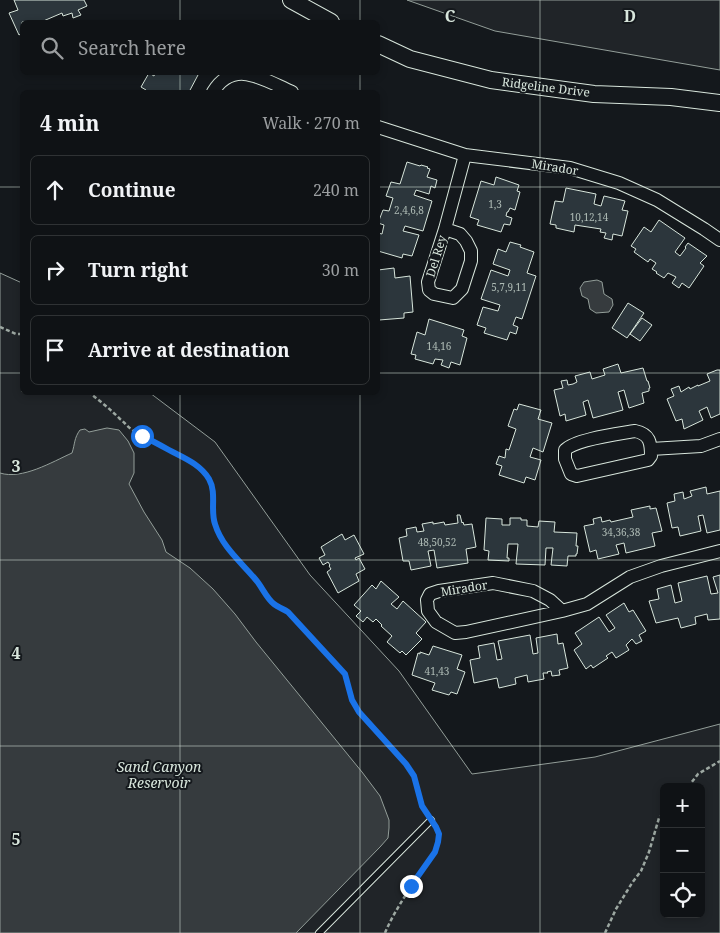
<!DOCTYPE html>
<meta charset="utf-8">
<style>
:root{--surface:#0f1215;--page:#181b1e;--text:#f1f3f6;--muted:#9b9ea0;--line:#2f3234}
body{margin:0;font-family:"Noto Serif",serif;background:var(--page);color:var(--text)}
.controls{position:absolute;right:15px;bottom:15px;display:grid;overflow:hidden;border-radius:8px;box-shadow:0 2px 8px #0003}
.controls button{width:45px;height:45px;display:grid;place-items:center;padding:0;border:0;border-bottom:1px solid var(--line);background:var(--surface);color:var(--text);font:25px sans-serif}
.stop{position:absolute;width:15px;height:15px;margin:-11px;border:4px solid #1a73e8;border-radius:50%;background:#fff}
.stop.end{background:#1a73e8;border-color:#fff;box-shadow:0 1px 5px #0008}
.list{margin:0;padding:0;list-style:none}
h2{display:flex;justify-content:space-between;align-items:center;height:65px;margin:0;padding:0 20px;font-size:21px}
h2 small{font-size:16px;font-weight:400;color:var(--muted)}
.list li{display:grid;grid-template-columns:32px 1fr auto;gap:15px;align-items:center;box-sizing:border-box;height:70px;margin:0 10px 10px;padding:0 10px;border:1px solid var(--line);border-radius:8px}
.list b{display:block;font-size:19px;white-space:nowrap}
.list em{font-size:16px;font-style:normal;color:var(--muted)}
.icon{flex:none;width:28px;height:28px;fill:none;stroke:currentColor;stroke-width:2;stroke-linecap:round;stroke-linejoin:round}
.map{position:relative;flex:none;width:720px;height:933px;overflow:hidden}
.search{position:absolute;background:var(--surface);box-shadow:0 2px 8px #0003;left:20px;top:20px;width:360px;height:55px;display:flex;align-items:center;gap:12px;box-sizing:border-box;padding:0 18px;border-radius:8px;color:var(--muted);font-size:19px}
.panel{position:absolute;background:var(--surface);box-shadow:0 2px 8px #0003;left:20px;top:90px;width:360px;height:305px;border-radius:8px}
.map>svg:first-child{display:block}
.green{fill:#202428;stroke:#939e99;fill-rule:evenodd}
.water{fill:#363b3e;stroke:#939e99}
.building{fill:#2c363c;stroke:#d8e6dc}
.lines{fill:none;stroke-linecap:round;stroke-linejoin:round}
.service-casing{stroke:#d8e6dc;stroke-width:8}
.minor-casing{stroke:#d8e6dc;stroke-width:14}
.tertiary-casing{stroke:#d8e6dc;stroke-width:18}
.path{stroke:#9da8a2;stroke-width:2.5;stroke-dasharray:4 2.5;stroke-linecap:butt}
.service{stroke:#14181c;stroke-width:6}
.minor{stroke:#14181c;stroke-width:12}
.tertiary{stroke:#14181c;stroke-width:16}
.route{stroke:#1a73e8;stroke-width:6}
.grid{fill:none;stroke:#d8e6dc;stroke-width:1;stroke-opacity:0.55}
.labels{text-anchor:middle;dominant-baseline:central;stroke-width:4;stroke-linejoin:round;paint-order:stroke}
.number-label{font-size:10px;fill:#adbab4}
.street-label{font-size:12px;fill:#d8e6dc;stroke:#14181c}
.water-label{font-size:14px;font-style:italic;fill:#d8e6dc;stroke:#14181c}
.grid-label{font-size:16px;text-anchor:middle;font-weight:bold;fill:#d8e6dc;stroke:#14181c;stroke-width:4;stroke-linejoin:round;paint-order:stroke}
</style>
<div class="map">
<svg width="720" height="933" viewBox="0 0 720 933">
<rect width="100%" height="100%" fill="#14181c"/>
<path class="green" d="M 407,0 L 720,0 L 720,70 L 495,31 Z
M 0,273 L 22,283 L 22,392 L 150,393 L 215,442 L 310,575 L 399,671 L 472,774 L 595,757 L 720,724 L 720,933 L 0,933 ZM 664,787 L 701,787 L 701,914 L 664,914 Z"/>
<path class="water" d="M 597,280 L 602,282 L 604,294 L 612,299 L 613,305 L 609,312 L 596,313 L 590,309 L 588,299 L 582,296 L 580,288 L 584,282 Z
M 107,428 L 119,430 L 128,441 L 134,453 L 134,473 L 129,484 L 144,512 L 162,540 L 166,552 L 190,568 L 213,589 L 235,614 L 256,642 L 362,772 L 380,796 L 389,820 L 389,828 L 388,838 L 380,847 L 296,933 L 0,933 L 0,473 C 22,480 52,462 72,453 C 75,444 74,438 80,430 L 85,429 L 89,432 Z"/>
<path class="building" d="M 14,0 L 84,0 L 87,6 L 78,10 L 81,15 L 73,18 L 72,13 L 63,16 L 62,13 L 41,22 L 22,22 L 22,33 L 19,35 L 9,13 L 18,10 Z
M 156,72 L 194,72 L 198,75 L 189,92 L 145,92 L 146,90 L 141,87 L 149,73 L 154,76 Z
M 407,162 L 420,166 L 421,165 L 428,167 L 427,168 L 430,169 L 427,177 L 437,180 L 435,188 L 431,186 L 429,194 L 416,190 L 414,195 L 432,201 L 423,231 L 405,226 L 403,231 L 419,235 L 412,256 L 403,254 L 402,258 L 378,251 L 379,242 L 378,241 L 378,233 L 382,234 L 384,225 L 378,223 L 383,210 L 389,211 L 393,198 L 386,196 L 391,182 L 400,184 Z
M 496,177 L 519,185 L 517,191 L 520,192 L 515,210 L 510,208 L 508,212 L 507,212 L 506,216 L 512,218 L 510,225 L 504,224 L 501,232 L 477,225 L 479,220 L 470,217 L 481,181 L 494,185 Z
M 566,188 L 596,194 L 594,204 L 601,206 L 604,196 L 625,201 L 622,210 L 628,211 L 622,236 L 613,234 L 612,240 L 604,238 L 606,233 L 600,232 L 601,229 L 575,225 L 574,232 L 556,228 L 556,225 L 550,224 L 555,201 L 563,202 Z
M 659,220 L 685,238 L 675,252 L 680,256 L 686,248 L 685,247 L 688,243 L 707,256 L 700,263 L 704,266 L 689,288 L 682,283 L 679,288 L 672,283 L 676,277 L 668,273 L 664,278 L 656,273 L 657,272 L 652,269 L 656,263 L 650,259 L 648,262 L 634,252 L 636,249 L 631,246 L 644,227 L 651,232 Z
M 510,242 L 521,245 L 520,247 L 534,252 L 527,273 L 536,276 L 522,319 L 516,317 L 513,325 L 518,327 L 516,334 L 510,332 L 507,340 L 484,333 L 486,328 L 477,325 L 483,307 L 498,311 L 500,305 L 481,299 L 491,270 L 508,276 L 510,270 L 493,264 L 498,249 L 506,252 Z
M 394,268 L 395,278 L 410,276 L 413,312 L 404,313 L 404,318 L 379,320 L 378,312 L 378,270 Z
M 628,303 L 644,313 L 627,338 L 612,328 Z
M 642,318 L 652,325 L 640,341 L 630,334 Z
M 429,319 L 464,330 L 462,336 L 467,338 L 460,365 L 451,362 L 449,368 L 441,365 L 443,360 L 435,359 L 433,364 L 415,359 L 416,355 L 411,354 L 417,332 L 425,335 Z
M 618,364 L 621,373 L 643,368 L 647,381 L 648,381 L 650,388 L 649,388 L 649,391 L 642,393 L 644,403 L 629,408 L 624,390 L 618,392 L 623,410 L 593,418 L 588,400 L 583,402 L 586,415 L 566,421 L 565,414 L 560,416 L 554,390 L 563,388 L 561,381 L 567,380 L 568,385 L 573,384 L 577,382 L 575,376 L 590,372 L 592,379 L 605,375 L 603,369 Z
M 717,370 L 720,370 L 720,414 L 711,418 L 707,407 L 699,411 L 703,420 L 684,429 L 682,419 L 676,421 L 667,399 L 674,396 L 671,389 L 679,386 L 681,392 L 689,387 L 690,389 L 698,385 L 698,386 L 710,381 L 707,374 Z
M 519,404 L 541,410 L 538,419 L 552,423 L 543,452 L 533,448 L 530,457 L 541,460 L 535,480 L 526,477 L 524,483 L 499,475 L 502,466 L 496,464 L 499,456 L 505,458 L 506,449 L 509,450 L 516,429 L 508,426 L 514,409 L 517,410 Z
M 706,487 L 707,494 L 720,491 L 720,530 L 707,533 L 703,515 L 698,516 L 701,531 L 680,536 L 678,527 L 672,528 L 667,503 L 675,501 L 674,494 L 683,492 L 684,499 L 692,496 L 690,491 Z
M 650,506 L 650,509 L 656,508 L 662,531 L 652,533 L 655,546 L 626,553 L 624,543 L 616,545 L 619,554 L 598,559 L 596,550 L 590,552 L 584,526 L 594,524 L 593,519 L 601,517 L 602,522 L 610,520 L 611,522 L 633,517 L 631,510 Z
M 457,515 L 460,515 L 462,523 L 463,522 L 464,525 L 472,524 L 476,547 L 466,549 L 468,563 L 437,568 L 434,550 L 428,551 L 431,566 L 411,570 L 409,561 L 403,561 L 399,538 L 407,536 L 406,529 L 416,527 L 417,532 L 424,531 L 422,524 L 433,522 L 433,524 L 444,522 L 445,525 L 458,523 Z
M 486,518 L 502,519 L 502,525 L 510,525 L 510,518 L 521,518 L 521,520 L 527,520 L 527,526 L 538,527 L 539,521 L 555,522 L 554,532 L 577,533 L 576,546 L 578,546 L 577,554 L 576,554 L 576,556 L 568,556 L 567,566 L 551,565 L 553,548 L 546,548 L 545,565 L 516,564 L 518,544 L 508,544 L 507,558 L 509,558 L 509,561 L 488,560 L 489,551 L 484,550 Z
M 342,534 L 345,540 L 354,535 L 364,554 L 355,558 L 356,560 L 359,558 L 365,569 L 356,574 L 359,581 L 338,593 L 327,572 L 331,569 L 329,566 L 330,565 L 328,562 L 323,565 L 319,558 L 325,555 L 321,547 Z
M 720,575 L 720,619 L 708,620 L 707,614 L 695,617 L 696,624 L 681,628 L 678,618 L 656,623 L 649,601 L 659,599 L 657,589 L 671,585 L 675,603 L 682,601 L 678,583 L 707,576 L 711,594 L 718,593 L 713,577 Z
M 381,581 L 399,597 L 391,604 L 397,609 L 403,601 L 426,622 L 416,633 L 422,639 L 406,655 L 402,651 L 400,653 L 387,642 L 392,636 L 381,626 L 382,625 L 376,619 L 373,622 L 367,617 L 363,622 L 356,616 L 361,611 L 354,605 L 372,585 L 376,589 Z
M 624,603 L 629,612 L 633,610 L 646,631 L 639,635 L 642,641 L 636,644 L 632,639 L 626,645 L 629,650 L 616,658 L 612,652 L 606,656 L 608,658 L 593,668 L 591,665 L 586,669 L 574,650 L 582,644 L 575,633 L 599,617 L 609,632 L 615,628 L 606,615 Z
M 557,634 L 558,644 L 563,643 L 568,668 L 559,670 L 560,675 L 552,676 L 551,671 L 547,672 L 548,673 L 543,673 L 544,679 L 528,682 L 527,675 L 515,678 L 516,684 L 499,688 L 497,678 L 474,683 L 470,660 L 480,658 L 478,646 L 494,643 L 497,660 L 502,659 L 498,641 L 530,635 L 533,654 L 538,653 L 536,638 Z
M 433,646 L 462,655 L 457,669 L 465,672 L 457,694 L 451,692 L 449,695 L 432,690 L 435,683 L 412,675 L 418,653 L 420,654 L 420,652 L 429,655 Z"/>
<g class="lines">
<defs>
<path id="service" d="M 319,933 L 431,820"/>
<path id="minor" d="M 213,92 C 234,58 264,80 292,92
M 378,127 L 465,155 L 570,168 L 619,183 L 657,200 L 704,229 L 720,240
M 445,229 L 460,234 L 466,241 L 471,251 L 471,261 L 462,289 L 453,298 L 434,294 L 429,290 L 428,282 L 445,229 L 465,155
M 635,431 C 650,434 651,443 651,456 L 648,460 L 577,476 L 571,474 L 565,459 L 565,450 C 576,439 618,434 635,431 Z
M 651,449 L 701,446 L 720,439
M 562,611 L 550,600 L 533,591 L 493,583 L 439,591 L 430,594 L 427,600 L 428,611 L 436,622 L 455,633 L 466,632 L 562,611 L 587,604 L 630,577 L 661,566 L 720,551"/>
<path id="tertiary" d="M 291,0 L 331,22
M 378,44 L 410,59 L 491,80 L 594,94 L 671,97 L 720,103"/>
</defs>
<use href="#service" class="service-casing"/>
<use href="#minor" class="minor-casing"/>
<use href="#tertiary" class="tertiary-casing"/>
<path class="path" d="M 0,327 L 16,334 L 22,334
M 88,392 C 99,400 110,409 120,419 C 124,422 127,426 131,429 C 156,446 190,453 207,478 C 217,490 212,508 214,522 C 218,543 243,564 256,580 C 262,588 267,599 274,604 C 279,607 283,609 288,612 L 345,674 L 352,700 L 359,712 L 400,757 L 410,770 L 414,776 L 417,787 L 422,806 L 426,813
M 688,787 L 698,774 L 720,761
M 385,933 C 395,909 411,888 424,866 C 428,861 433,856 436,850 C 439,842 439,835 436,828
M 605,933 L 616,909 L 632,883 L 641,871 L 649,852 L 659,818 L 664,813"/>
<use href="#service" class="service"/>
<use href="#minor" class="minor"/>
<use href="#tertiary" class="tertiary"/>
</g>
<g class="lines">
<path class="route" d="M 142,436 C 151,440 160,445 169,450 C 184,458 200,464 209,479 C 217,493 210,510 215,524 C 222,547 241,562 256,580 C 262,587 267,599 274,604 C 278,607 283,609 288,612 L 345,674 L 352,700 L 359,712 L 406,764 L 414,776 L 422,806 L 436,827 L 439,834 L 438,842 L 435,852 L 411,886"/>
</g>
<path class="grid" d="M 180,0 L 180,22M 360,0 L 360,22M 540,0 L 540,933M 180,72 L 180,92M 360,72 L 360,92M 0,187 L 22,187M 378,187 L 720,187M 0,373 L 22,373M 378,373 L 720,373M 180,392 L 180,933M 360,392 L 360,933M 0,560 L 720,560M 0,746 L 720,746"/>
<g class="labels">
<g class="number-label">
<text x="495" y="204">1,3</text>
<text x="409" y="210">2,4,6,8</text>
<text x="589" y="217">10,12,14</text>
<text x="509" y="287">5,7,9,11</text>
<text x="439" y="346">14,16</text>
<text x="621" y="532">34,36,38</text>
<text x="437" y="542">48,50,52</text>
<text x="437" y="671">41,43</text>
</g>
<g class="street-label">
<text transform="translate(546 87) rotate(7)">Ridgeline Drive</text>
<text transform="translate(555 167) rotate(9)">Mirador</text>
<text transform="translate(436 256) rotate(-73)">Del Rey</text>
<text transform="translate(464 588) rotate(-9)">Mirador</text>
</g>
<g class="water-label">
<text x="159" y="766">Sand Canyon<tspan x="159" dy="16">Reservoir</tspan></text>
</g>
</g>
<g class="grid-label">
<text x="450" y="22">C</text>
<text x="630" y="22">D</text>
<text x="16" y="472">3</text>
<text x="16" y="659">4</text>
<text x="16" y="845">5</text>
</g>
</svg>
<div class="controls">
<button>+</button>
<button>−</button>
<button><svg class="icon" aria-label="locate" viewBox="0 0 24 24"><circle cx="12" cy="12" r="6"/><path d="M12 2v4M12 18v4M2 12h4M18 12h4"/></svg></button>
</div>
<div class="stop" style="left:142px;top:436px"></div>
<div class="stop end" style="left:411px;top:886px"></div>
<div class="search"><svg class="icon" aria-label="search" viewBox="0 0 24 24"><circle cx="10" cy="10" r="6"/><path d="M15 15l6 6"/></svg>Search here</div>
<section class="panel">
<h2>4 min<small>Walk · 270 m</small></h2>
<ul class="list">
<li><svg class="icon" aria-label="ahead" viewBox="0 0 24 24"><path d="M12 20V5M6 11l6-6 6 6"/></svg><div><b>Continue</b></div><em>240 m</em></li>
<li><svg class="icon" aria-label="right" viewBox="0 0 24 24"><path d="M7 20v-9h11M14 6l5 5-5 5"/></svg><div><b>Turn right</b></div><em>30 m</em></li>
<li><svg class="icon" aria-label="arrive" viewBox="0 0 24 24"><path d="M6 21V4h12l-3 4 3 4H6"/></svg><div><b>Arrive at destination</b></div></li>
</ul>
</section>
</div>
